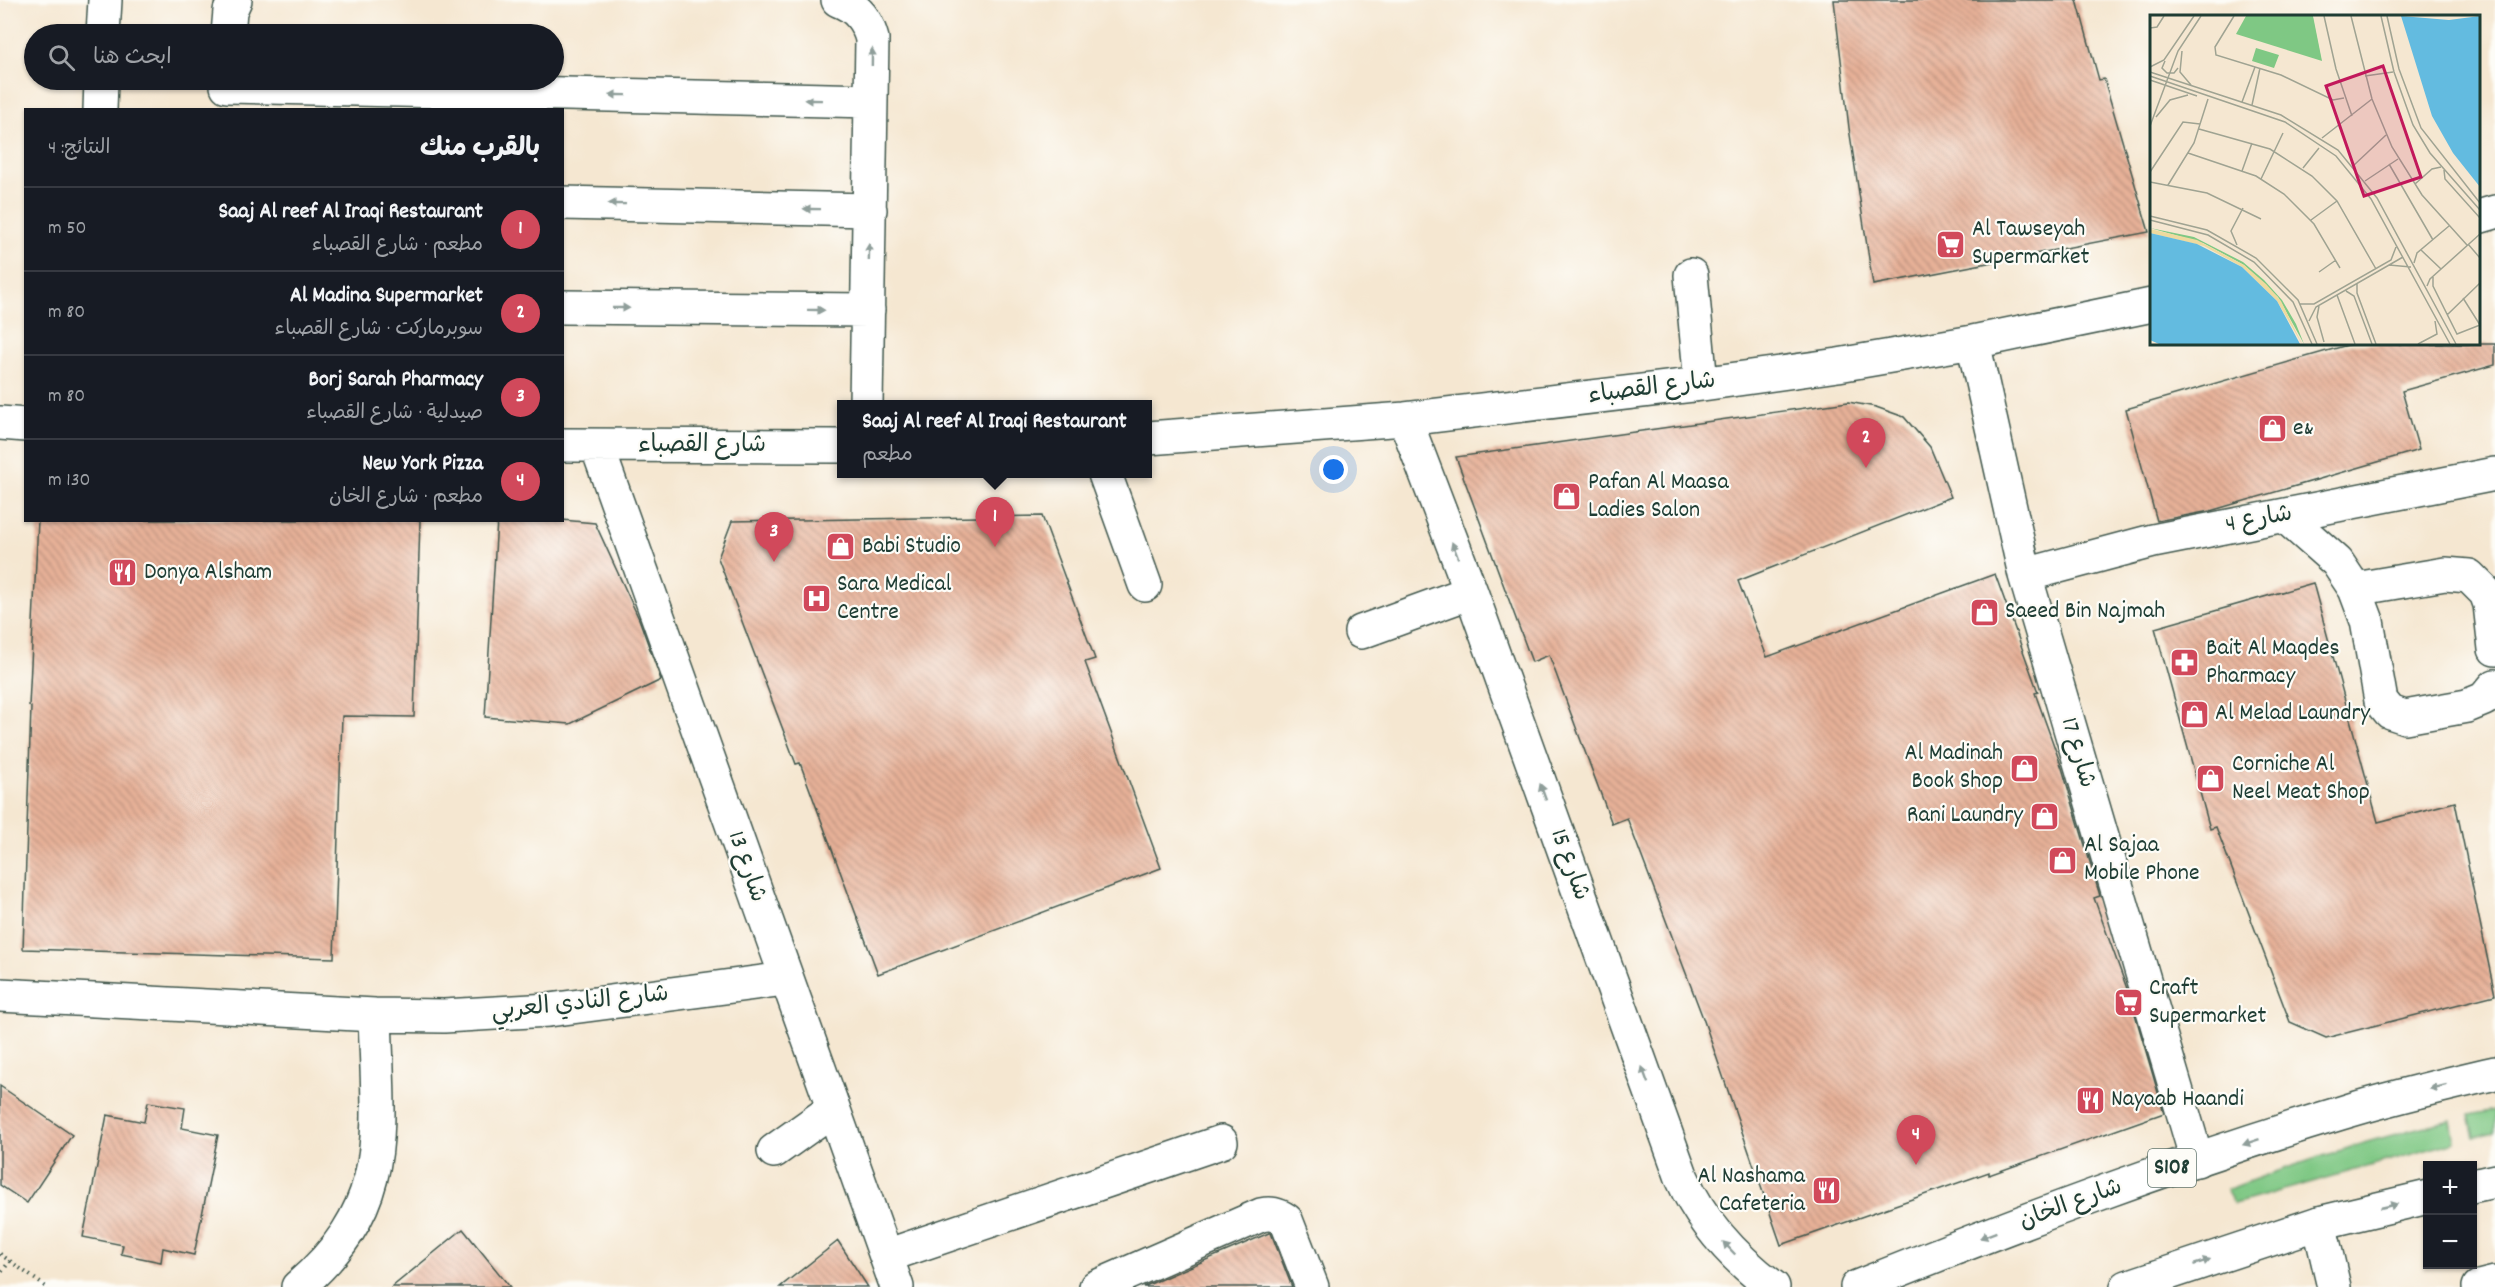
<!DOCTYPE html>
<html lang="ar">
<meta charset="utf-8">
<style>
:root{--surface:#171b24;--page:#242831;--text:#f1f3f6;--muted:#9ea1a6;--line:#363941;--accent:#d1495b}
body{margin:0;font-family:Dekko,"Playpen Sans Arabic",sans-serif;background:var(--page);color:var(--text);direction:rtl}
.controls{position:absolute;right:18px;bottom:18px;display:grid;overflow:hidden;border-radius:0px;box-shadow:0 2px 4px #0004}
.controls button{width:54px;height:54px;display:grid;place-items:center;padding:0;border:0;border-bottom:2px solid var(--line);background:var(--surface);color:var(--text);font:30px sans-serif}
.you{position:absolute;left:1334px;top:470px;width:21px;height:21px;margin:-15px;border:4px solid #fff;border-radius:50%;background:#1a73e8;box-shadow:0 0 0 9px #1a73e833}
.badge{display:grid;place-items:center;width:39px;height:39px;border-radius:50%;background:var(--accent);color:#fff;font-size:20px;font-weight:700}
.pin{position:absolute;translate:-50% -50px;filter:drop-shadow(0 2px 3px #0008)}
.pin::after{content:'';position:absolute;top:32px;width:21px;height:18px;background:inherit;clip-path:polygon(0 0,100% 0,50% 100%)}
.popup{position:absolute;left:837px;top:400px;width:315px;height:78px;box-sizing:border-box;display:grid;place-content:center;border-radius:0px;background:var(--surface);filter:drop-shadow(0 2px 4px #0005);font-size:20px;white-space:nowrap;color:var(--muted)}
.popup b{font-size:22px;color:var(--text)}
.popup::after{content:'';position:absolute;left:50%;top:100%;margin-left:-12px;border:12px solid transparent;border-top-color:var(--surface)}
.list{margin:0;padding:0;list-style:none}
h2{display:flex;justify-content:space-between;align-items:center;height:78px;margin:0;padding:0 24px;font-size:26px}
h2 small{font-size:20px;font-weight:400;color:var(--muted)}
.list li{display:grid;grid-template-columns:39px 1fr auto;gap:18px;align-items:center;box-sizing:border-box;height:84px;padding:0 24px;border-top:2px solid var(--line)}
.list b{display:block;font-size:22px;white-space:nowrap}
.list p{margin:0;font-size:20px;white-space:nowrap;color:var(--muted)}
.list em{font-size:20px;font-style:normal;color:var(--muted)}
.icon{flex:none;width:33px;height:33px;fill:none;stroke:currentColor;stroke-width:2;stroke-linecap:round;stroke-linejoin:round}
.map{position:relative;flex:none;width:2495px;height:1287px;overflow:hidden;direction:ltr}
.search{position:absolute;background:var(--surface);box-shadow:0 2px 4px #0004;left:24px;top:24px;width:540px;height:66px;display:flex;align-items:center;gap:15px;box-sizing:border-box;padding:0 21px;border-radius:33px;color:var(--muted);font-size:22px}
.panel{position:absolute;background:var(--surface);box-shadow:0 2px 4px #0004;left:24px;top:108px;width:540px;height:414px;border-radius:0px;direction:rtl}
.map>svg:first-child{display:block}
.green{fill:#7fc884;stroke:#4f825c;stroke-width:1.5}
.building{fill:url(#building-back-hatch)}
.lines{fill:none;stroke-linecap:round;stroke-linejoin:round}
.minor-casing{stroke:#3f564c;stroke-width:36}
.major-casing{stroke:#3f564c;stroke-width:36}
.path{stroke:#3f564c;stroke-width:4;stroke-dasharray:1.5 4.5;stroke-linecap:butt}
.minor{stroke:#fff;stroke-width:33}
.major{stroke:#fff;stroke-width:33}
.oneway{fill:#8f9e9a}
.labels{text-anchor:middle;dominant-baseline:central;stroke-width:4.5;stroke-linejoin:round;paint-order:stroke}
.shield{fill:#fdfcf7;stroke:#62766e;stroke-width:1.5}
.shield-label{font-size:22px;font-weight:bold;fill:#1f3d34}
.poi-label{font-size:24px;fill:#1f3d34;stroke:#fdfcf7;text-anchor:start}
.street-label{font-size:24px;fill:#1f3d34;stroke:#fdfcf7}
.inset-road{fill:none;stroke:#9fa392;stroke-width:1.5}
.view{fill:#c2185b;fill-opacity:0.15;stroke:#c2185b;stroke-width:3}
.inset-edge{fill:none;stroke:#1f3d34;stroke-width:3}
</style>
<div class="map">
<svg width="2495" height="1287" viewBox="0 0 2495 1287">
<defs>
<pattern id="building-back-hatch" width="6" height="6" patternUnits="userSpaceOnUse" patternTransform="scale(1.5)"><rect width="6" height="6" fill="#e7b198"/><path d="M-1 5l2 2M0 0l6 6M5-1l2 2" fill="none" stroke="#bb917d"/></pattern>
</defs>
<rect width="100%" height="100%" fill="#fdfcf7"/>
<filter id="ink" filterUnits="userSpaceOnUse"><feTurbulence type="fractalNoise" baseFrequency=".0167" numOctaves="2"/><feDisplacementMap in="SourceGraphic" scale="12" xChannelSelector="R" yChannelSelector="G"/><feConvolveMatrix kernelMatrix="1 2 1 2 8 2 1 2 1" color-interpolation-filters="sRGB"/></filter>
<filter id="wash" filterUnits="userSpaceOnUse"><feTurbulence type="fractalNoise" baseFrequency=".008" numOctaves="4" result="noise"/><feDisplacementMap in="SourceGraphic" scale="24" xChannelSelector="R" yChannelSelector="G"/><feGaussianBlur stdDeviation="1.35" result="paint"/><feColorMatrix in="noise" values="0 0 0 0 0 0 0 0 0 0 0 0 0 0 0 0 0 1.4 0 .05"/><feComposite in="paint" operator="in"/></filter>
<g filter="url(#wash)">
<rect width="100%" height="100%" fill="#f5e7d1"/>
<path class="green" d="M 2495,1110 L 2495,1132 L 2474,1137 L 2469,1115 Z
M 2451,1120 L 2455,1142 L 2234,1204 L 2226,1190 C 2300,1162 2374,1138 2451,1120 Z"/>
<g id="blocks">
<path class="building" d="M 1834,0 L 2077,0 L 2099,80 L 2104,79 L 2149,232 L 1873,285 L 1849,128 Z
M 2351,344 L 2495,344 L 2495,365 L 2402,391 L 2419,450 L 2210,511 L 2157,521 L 2126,409 Z
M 1848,402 L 1876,407 L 1904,417 L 1930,447 L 1951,497 L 1738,581 L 1767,657 L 1995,574 L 2038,692 L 2035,693 L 2062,768 L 2100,896 L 2094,898 L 2130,997 L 2164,1113 L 1989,1175 L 1989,1172 L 1781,1245 L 1703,1018 L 1627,818 L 1612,824 L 1549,655 L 1532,662 L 1456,457 Z
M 1042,516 L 1095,659 L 1085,662 L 1161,868 L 878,974 L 800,763 L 796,764 L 718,558 L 732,521 Z
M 38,520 L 420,520 L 414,717 L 342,716 L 334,958 L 23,949 L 31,707 L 29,706 Z
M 497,520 L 562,520 L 595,523 L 639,619 L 661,680 L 570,724 L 485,717 Z
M 2313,583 L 2378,822 L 2455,802 L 2495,995 L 2326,1038 L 2290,1022 L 2216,827 L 2210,829 L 2155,628 Z
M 0,1086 L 72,1135 L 27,1203 L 0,1185 Z
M 148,1102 L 185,1108 L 182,1128 L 218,1135 L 194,1255 L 163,1248 L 161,1262 L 121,1254 L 123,1245 L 83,1237 L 107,1115 L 144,1122 Z
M 463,1229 L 510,1287 L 392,1287 Z
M 1269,1233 L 1271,1233 L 1292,1287 L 1143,1287 Z
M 838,1241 L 868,1287 L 780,1287 Z"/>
</g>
</g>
<g filter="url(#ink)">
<use href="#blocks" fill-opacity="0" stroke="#3f564c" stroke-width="1.5"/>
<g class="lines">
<defs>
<path id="minor" d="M 838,0 C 857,7 867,20 872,39 L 866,404
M 103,34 L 105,0
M 228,34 L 230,11 L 235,0
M 227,86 L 871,101
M 100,110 L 101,80
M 562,203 L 870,210
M 2478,217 L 2495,212
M 1691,275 L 1701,384
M 562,307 L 868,310
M 1973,342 L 2025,575 L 2197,1160
M 1405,419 L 1471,592 L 1682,1178 C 1702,1223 1733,1257 1773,1287
M 0,423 L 26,425
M 1148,438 L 1405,419 L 1701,384 L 1838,365 L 1973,342 L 2152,305
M 562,445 L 842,446
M 597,446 L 897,1287
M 1105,474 L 1145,585
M 2285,516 L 2337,562 L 2355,589 L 2367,621 L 2381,701 L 2390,712 L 2405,717 L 2467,706 L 2484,699 L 2495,686
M 2025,575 L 2153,541 L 2495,474
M 2355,589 L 2445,574 L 2469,576 L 2486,593 L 2490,604 L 2495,649
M 1361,632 L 1471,592
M 0,995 L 375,1015 L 444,1016 L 549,1010 L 785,979
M 774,1151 L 833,1109
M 2319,1223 L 2334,1287
M 886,1256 L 1221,1142
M 298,1287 C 395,1204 378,1130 375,1015
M 1096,1287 L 1261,1215 C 1271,1213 1277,1214 1286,1220 L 1312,1287
M 2479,1287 L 2495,1283"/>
<path id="major" d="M 2472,1186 L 2495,1181
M 1857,1287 C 2016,1223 2177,1162 2341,1113 C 2392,1097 2444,1085 2495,1073
M 2127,1287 L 2319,1223 L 2428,1197"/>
</defs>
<use href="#minor" class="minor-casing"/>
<use href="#major" class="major-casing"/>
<path class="path" d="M 0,1254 L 10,1261 L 0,1274
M 10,1261 L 46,1287"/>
<use href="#minor" class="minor"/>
<use href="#major" class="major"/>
</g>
<defs><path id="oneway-solid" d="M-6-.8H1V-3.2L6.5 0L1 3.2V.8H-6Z" transform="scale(1.5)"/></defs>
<g class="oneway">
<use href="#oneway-solid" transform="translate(872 57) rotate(-89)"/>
<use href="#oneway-solid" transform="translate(618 95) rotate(-179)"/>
<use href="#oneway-solid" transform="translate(813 100) rotate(-179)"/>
<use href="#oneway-solid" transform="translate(617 204) rotate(-179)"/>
<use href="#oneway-solid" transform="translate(812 209) rotate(-179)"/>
<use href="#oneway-solid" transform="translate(869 252) rotate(-89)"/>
<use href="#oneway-solid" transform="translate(621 308) rotate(1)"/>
<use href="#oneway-solid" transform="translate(816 310) rotate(1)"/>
<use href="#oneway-solid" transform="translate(1455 550) rotate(-111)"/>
<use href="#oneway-solid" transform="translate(1543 792) rotate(-110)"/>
<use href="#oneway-solid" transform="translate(1645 1075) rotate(-110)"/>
<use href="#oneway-solid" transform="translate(2438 1087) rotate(166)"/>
<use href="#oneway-solid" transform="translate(2251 1142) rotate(161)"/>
<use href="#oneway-solid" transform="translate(2389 1206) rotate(-13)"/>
<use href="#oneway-solid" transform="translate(1988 1235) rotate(159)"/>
<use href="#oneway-solid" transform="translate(1729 1248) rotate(-134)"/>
<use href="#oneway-solid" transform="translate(2202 1262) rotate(-18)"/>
</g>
</g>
<defs>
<symbol id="supermarket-square" viewBox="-11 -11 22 22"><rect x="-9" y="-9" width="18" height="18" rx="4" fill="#d1495b" stroke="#fdfcf7"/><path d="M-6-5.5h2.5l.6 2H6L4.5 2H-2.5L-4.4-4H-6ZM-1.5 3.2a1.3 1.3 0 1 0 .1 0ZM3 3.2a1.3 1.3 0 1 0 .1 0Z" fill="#fff"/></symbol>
<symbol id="shop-square" viewBox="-11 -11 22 22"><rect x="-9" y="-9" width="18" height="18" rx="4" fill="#d1495b" stroke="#fdfcf7"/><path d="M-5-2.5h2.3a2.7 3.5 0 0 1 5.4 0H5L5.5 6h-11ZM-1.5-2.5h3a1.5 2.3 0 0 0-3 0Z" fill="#fff"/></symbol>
<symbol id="restaurant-square" viewBox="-11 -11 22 22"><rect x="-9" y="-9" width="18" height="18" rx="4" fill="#d1495b" stroke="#fdfcf7"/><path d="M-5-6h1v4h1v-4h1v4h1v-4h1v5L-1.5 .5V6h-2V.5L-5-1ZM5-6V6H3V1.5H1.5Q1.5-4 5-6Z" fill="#fff"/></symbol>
<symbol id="hospital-square" viewBox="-11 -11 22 22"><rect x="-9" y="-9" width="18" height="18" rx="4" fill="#d1495b" stroke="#fdfcf7"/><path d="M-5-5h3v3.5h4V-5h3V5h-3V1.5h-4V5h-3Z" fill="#fff"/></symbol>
<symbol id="pharmacy-square" viewBox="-11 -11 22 22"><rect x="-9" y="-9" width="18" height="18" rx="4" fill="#d1495b" stroke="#fdfcf7"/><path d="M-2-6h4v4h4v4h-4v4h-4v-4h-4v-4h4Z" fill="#fff"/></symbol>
</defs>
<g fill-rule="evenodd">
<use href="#supermarket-square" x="1934" y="228" width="33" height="33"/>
<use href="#shop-square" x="2256" y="412" width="33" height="33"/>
<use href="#shop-square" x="1550" y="480" width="33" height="33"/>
<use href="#shop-square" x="824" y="530" width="33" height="33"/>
<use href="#restaurant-square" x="106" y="556" width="33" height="33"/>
<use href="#hospital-square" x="800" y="582" width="33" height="33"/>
<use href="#shop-square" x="1968" y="596" width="33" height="33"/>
<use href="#pharmacy-square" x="2168" y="646" width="33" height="33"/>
<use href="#shop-square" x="2178" y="698" width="33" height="33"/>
<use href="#shop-square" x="2008" y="752" width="33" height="33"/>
<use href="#shop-square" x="2194" y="762" width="33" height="33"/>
<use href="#shop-square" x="2028" y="800" width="33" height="33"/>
<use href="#shop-square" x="2046" y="844" width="33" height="33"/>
<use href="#supermarket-square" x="2112" y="986" width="33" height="33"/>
<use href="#restaurant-square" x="2074" y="1084" width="33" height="33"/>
<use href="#restaurant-square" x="1810" y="1174" width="33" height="33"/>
</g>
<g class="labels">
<rect class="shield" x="2148" y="1149" width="48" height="38" rx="4.5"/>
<g class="shield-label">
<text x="2172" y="1168">S108</text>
</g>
<g class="poi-label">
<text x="1972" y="230">Al Tawseyah<tspan x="1972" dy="28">Supermarket</tspan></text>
<text x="2293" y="429">e&amp;</text>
<text x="1588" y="483">Pafan Al Maasa<tspan x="1588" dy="28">Ladies Salon</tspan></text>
<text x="862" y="547">Babi Studio</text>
<text x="144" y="573">Donya Alsham</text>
<text x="837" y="585">Sara Medical<tspan x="837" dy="28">Centre</tspan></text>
<text x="2005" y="612">Saeed Bin Najmah</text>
<text x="2206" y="649">Bait Al Maqdes<tspan x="2206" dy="28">Pharmacy</tspan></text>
<text x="2215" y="714">Al Melad Laundry</text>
<text x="2003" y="754" text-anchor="end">Al Madinah<tspan x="2003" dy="28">Book Shop</tspan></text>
<text x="2232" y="765">Corniche Al<tspan x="2232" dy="28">Neel Meat Shop</tspan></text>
<text x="2023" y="816" text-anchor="end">Rani Laundry</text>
<text x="2084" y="846">Al Sajaa<tspan x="2084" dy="28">Mobile Phone</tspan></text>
<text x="2149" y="989">Craft<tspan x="2149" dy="28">Supermarket</tspan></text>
<text x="2111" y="1100">Nayaab Haandi</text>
<text x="1805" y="1177" text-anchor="end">Al Nashama<tspan x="1805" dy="28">Cafeteria</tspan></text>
</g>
<g class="street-label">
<text transform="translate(1652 389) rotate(-7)">شارع القصباء</text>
<text x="702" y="446">شارع القصباء</text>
<text transform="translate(2259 520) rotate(-10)">شارع 4</text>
<text transform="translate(2077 753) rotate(74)">شارع 17</text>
<text transform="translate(1569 865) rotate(70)">شارع 15</text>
<text transform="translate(746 867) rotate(71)">شارع 13</text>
<text transform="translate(580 1004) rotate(-6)">شارع النادي العربي</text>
<text transform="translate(2071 1205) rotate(-20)">شارع الخان</text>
</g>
</g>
<g transform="translate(2150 15)">
<rect width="330" height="330" fill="#f5e7d1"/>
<path d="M 106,33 L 129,40 L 124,53 L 102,46 ZM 0,213 L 44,222 L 93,247 L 114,265 L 132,285 L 146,309 L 154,329 L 128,282 L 94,250 L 53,228 Z" fill="#7fc884"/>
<path d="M 0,214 L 47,225 L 94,250 L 116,269 L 131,286 L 152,329 L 127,286 L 92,252 L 54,231 L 0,218 Z" fill="#eeda9e"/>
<path d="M 96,1 L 163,1 L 172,46 L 86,19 Z" fill="#7fc884"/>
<path d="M 251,1 L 299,5 L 330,1 L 330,172 L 303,138 L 282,101 ZM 0,218 L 47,229 L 92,252 L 127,286 L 150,329 L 9,329 L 0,325 Z" fill="#63bbe0"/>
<path class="inset-road" d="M 84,1 L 65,32 L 66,40 L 131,60 L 183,85 L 194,83M 174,1 L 186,54 L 202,101M 201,1 L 222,84 L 242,132 L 272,180 L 317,230M 231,1 L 244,57 L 263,110 L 280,138 L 330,195M 237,1 L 249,54 L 271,113 L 330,188M 0,13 L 7,12 L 14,1M 32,36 L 30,57 L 41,70M 15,46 L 12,53 L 17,58 L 24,58 L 28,53M 0,52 L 14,45 L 44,1M 0,57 L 131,100 L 188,135 L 227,183 L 306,329M 0,61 L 135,107 L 186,141 L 221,184 L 300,329M 215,61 L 243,57M 0,65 L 47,81M 92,87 L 105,52M 102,90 L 110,53M 6,102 L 20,85 L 38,80M 0,111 L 28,36 L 51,1M 49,114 L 120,134 L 162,161 L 187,186 L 226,254M 172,123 L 222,84M 38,138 L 106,161 L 134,179 L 164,209 L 190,253M 239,149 L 283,225M 203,151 L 236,120M 153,153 L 169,133M 294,155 L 295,164 L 330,203M 92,156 L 102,128M 0,157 L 33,107 L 50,109M 111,164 L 133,118M 215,166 L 248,144M 0,167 L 57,178 L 111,204M 265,169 L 282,154 L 291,152M 18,170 L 44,128 L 58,84M 0,201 L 57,215 L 106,243 L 148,285 L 167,329M 0,205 L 58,220 L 104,247 L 143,287 L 162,329M 161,205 L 187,186M 318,229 L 330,243M 87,230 L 81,216 L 93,193M 271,235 L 291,254M 264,248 L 267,238 L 299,211M 239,250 L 261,252M 169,257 L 186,245M 283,261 L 283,271 L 307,319 L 330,310M 207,268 L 207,278 L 226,329M 277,271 L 280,264 L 330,219M 196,276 L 204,281 L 222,329M 187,280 L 205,329M 313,283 L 330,310M 150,289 L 164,289 L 241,245 L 246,232M 169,291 L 167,302 L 174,327M 297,300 L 330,268M 159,306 L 166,292 L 253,242M 268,329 L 287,319 L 285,306"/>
<path class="view" d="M 233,51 L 271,162 L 214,181 L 176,71 Z"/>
<rect width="330" height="330" class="inset-edge"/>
</g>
</svg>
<div class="controls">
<button>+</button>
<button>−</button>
</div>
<div class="you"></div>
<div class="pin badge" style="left:995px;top:547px">1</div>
<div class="popup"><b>Saaj Al reef Al Iraqi Restaurant</b>مطعم</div>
<div class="pin badge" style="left:1866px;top:468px">2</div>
<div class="pin badge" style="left:774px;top:562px">3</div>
<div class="pin badge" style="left:1916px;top:1165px">4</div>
<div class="search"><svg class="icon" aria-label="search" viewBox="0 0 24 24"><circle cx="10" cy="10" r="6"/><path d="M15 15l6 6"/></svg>ابحث هنا</div>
<section class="panel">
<h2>بالقرب منك<small>النتائج: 4</small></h2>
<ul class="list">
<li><span class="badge">1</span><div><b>Saaj Al reef Al Iraqi Restaurant</b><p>مطعم · شارع القصباء</p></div><em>50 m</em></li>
<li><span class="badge">2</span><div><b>Al Madina Supermarket</b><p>سوبرماركت · شارع القصباء</p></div><em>80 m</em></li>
<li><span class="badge">3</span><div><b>Borj Sarah Pharmacy</b><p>صيدلية · شارع القصباء</p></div><em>80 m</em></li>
<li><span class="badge">4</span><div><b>New York Pizza</b><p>مطعم · شارع الخان</p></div><em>130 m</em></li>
</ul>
</section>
</div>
